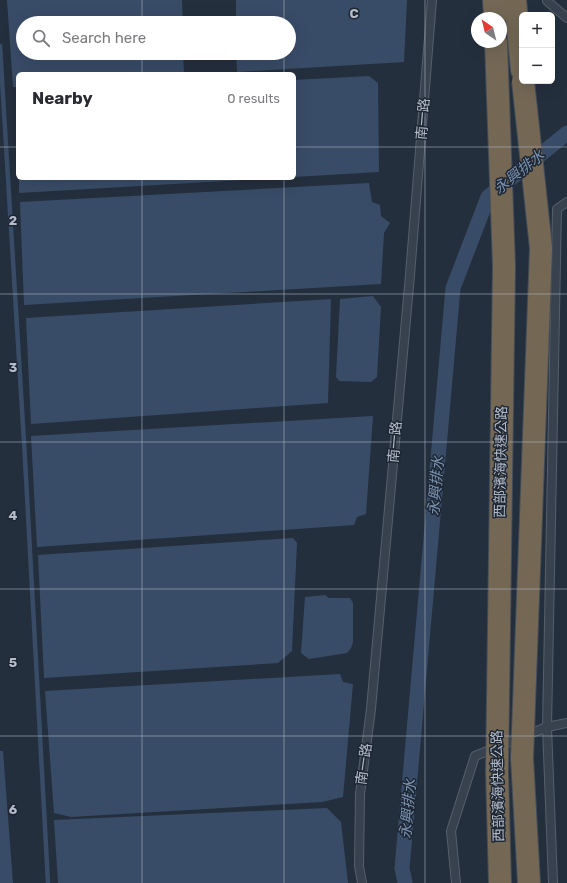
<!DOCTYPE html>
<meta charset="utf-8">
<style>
:root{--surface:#fff;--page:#f2f2f3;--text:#2b2b33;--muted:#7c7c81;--line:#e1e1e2}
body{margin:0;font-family:Rubik,"Noto Sans TC",sans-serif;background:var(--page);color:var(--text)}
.controls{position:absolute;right:12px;top:12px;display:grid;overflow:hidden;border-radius:6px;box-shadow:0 4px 16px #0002}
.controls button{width:36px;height:36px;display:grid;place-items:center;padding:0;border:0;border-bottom:1px solid var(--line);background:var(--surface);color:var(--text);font:20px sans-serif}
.compass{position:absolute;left:471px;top:12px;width:36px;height:36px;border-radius:50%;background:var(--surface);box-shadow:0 4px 16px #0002;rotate:325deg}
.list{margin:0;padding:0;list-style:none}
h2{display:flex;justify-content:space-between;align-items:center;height:52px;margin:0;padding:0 16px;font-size:17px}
h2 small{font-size:13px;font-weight:400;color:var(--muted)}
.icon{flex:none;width:22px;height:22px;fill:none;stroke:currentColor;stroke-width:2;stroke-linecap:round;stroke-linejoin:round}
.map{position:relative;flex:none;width:567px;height:883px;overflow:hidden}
.search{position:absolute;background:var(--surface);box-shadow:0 4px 16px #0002;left:16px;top:16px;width:280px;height:44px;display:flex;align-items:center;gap:10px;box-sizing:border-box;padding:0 14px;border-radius:22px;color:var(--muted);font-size:15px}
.panel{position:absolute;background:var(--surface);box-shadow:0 4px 16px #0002;left:16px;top:72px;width:280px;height:108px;border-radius:6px}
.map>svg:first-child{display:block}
.water{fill:#394c67}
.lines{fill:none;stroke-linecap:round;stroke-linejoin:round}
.stream{stroke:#394c67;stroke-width:4.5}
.canal{stroke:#394c67;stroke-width:15}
.lane-casing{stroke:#565f6c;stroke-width:10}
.highway-casing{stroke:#434c59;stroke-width:24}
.lane{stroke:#38414e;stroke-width:8}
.highway{stroke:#746855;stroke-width:22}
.highway-bridge-casing{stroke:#434c59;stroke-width:24;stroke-linecap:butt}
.highway-bridge{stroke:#746855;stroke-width:22}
.grid{fill:none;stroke:#b4bcc9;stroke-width:1;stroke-opacity:0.55}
.labels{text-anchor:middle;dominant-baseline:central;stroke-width:3;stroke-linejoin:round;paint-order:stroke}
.street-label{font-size:14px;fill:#b4bcc9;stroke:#1d2633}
.water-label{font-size:15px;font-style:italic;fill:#7c92b1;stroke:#1d2633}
.grid-label{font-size:13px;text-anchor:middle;font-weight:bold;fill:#b4bcc9;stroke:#1d2633;stroke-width:3;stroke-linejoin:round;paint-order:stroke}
</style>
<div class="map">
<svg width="567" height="883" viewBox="0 0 567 883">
<rect width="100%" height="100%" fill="#242f3e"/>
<path class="water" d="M 7,0 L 182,0 L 183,23 L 23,23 L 23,53 L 183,53 L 184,74 L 18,74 L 18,87 L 13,87 Z
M 236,0 L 407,0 L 404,62 L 237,72 L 236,53 L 289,53 L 289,23 L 236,23 Z
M 369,76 L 378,83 L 379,172 L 294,177 L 294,80 Z
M 19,178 L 277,178 L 19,193 Z
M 369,183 L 372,202 L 380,205 L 381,216 L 390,223 L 384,233 L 381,284 L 24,305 L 20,202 Z
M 373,296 L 381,307 L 377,377 L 371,382 L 339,381 L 336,377 L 340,299 Z
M 331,299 L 328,403 L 31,424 L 26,318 Z
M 373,416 L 366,514 L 357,517 L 354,525 L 37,547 L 31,436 Z
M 293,538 L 297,543 L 292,651 L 278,663 L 44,678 L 38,555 Z
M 325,595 L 329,598 L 350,598 L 353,603 L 353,642 L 351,648 L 347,653 L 309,659 L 301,653 L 305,597 Z
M 340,674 L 343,682 L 353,684 L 343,797 L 322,802 L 71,817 L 54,813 L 45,691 Z
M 0,751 L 3,751 L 13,883 L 0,883 Z
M 327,808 L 341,822 L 348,883 L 58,883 L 54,820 Z"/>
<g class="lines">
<path class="stream" d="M 0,46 L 25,459 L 48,883"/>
<path class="canal" d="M 405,883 L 402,868 L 453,288 L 488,197 L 567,133"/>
<defs>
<path id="lane" d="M 547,0 L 547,1 L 567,18
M 362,883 L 359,866 L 360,794 L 371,709 L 410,275 L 432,0
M 456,883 L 451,831 L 475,756 L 547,727 L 567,723
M 553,883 L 547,727 L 557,209 L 567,202"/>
<path id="highway" d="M 494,0 L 495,18
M 515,0 L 522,70
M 522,758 L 529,883
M 497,771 L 500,883"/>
</defs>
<use href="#lane" class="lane-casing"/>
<use href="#highway" class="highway-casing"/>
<use href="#lane" class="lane"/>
<use href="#highway" class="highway"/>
<defs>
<path id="highway-bridge" d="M 496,42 L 504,266 L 497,771
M 522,758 L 541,248 L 523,81"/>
</defs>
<use href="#highway-bridge" class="highway-bridge-casing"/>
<use href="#highway-bridge" class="highway-bridge"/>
</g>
<path class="grid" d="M 142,0 L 142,23M 284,0 L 284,23M 425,0 L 425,883M 142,53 L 142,74M 284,53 L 284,74M 0,147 L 18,147M 294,147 L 567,147M 142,178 L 142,883M 284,178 L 284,883M 0,294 L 567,294M 0,442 L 567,442M 0,589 L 567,589M 0,736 L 567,736"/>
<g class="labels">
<g class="street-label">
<text transform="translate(423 119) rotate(-85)">南一路</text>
<text transform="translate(395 442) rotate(-85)">南一路</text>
<text transform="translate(501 462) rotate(-89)">西部濱海快速公路</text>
<text transform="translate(364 764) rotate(-82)">南一路</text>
<text transform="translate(498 786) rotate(-91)">西部濱海快速公路</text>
</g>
<g class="water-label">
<text transform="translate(519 172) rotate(-39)">永興排水</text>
<text transform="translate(436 486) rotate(-85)">永興排水</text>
<text transform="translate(408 809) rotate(-85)">永興排水</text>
</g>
</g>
<g class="grid-label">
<text x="354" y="18">C</text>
<text x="13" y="225">2</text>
<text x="13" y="372">3</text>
<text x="13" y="520">4</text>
<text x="13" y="667">5</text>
<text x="13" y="814">6</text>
</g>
</svg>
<div class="controls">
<button>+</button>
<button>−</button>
</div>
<svg class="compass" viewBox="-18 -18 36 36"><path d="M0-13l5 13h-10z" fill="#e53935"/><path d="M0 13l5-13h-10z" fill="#7c7c81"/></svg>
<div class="search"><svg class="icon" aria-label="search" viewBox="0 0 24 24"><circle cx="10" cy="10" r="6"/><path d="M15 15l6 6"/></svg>Search here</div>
<section class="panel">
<h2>Nearby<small>0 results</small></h2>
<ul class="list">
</ul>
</section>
</div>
